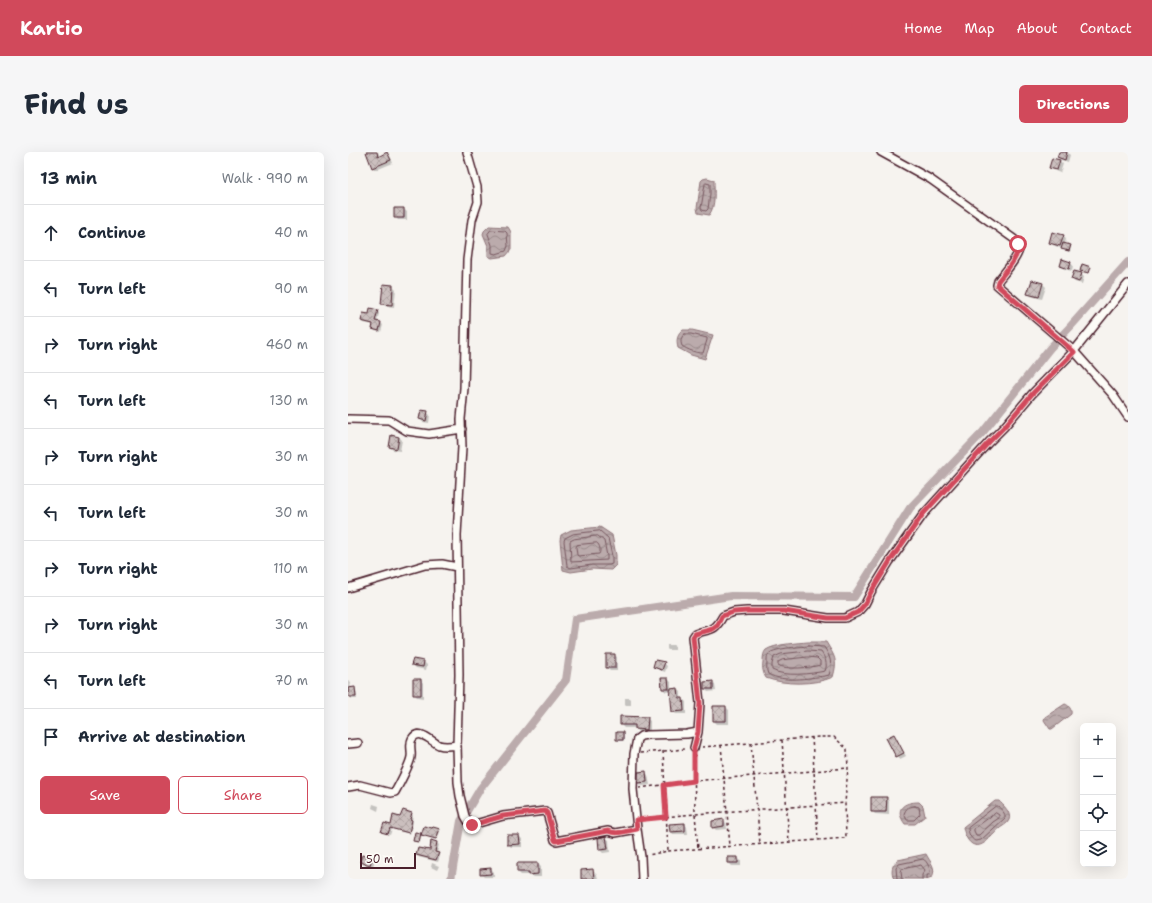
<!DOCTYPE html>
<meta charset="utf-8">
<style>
:root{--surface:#fff;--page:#f6f6f7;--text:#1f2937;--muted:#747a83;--line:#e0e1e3;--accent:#d1495b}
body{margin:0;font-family:"Shantell Sans",sans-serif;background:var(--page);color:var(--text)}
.controls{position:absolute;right:12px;bottom:12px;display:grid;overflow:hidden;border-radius:6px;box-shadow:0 4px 16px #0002}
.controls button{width:36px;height:36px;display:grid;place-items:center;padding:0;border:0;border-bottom:1px solid var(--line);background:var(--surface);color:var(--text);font:20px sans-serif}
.scale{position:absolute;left:12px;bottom:10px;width:56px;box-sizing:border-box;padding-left:4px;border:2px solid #4a1f2b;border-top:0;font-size:11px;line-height:14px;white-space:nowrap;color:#4a1f2b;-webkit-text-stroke:3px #fdfcf7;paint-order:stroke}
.stop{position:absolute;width:12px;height:12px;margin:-9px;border:3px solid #d1495b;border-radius:50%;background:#fff}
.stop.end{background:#d1495b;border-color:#fff;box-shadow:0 1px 4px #0008}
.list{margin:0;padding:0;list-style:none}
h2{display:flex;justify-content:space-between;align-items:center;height:52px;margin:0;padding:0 16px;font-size:17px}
h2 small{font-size:13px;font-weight:400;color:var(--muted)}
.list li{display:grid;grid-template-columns:26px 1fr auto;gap:12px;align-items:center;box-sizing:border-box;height:56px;padding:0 16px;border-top:1px solid var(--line)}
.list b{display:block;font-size:15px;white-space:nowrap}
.list em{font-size:13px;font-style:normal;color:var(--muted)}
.actions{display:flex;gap:8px;padding:12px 16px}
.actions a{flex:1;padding:9px 0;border:1px solid var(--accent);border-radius:6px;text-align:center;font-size:14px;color:var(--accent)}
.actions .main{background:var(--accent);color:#fff}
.icon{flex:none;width:22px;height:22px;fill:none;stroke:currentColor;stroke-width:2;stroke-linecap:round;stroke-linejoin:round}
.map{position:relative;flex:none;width:780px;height:727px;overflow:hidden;border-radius:6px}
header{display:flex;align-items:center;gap:24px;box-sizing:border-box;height:56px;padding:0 20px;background:var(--accent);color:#fff}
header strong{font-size:19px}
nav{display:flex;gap:22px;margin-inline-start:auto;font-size:14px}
.intro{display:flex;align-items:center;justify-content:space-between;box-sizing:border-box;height:96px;padding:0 24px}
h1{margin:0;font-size:28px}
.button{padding:10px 18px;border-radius:6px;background:var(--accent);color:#fff;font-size:14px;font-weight:700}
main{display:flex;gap:24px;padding:0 24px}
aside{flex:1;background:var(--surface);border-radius:6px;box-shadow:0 4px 16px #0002}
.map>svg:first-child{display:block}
.water{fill:url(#water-waves);stroke:#8e7378}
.shadow{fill:#0003}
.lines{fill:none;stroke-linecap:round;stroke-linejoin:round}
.shore{stroke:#77575f;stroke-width:1}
.canal{stroke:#bbabac;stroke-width:8}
.building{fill:url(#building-cross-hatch);stroke:#4a1f2b}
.street-casing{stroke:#4a1f2b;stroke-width:10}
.path{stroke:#4a1f2b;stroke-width:1.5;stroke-dasharray:3 3;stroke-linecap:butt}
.street{stroke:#fdfcf7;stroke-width:7}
.route{stroke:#d1495b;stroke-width:5}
</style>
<header>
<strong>Kartio</strong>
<nav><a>Home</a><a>Map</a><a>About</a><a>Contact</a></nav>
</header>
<div class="intro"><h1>Find us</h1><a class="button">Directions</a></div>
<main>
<aside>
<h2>13 min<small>Walk · 990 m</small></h2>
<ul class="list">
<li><svg class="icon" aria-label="ahead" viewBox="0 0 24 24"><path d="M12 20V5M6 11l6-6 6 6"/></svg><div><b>Continue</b></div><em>40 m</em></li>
<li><svg class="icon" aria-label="left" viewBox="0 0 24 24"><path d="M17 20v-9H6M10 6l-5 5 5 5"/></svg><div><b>Turn left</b></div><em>90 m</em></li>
<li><svg class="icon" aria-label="right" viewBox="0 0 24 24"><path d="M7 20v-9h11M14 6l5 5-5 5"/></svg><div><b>Turn right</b></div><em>460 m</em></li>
<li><svg class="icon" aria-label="left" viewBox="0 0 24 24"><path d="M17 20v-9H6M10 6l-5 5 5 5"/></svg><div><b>Turn left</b></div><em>130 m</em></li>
<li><svg class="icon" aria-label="right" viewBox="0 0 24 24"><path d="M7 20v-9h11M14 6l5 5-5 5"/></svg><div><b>Turn right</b></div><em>30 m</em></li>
<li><svg class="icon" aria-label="left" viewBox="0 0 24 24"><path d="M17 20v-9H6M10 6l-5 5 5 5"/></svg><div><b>Turn left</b></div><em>30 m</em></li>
<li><svg class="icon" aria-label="right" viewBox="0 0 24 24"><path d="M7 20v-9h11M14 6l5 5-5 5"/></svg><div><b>Turn right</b></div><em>110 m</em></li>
<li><svg class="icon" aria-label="right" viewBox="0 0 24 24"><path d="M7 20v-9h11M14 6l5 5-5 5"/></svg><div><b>Turn right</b></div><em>30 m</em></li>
<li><svg class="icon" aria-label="left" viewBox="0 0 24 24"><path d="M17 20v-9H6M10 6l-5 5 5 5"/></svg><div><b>Turn left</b></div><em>70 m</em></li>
<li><svg class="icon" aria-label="arrive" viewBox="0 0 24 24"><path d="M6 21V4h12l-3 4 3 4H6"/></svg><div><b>Arrive at destination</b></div></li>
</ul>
<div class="actions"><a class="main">Save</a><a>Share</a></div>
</aside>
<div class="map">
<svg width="780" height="727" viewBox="0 0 780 727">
<defs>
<pattern id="water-waves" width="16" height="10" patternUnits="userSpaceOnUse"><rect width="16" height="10" fill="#bbabac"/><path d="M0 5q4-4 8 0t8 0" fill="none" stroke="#9a8b8c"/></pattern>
<pattern id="building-cross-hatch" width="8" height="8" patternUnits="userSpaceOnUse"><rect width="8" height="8" fill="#cbbfbe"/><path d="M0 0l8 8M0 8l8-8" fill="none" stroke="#b0a4a3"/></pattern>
</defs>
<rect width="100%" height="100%" fill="#f6f3ef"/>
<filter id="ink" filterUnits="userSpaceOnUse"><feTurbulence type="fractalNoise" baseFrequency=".025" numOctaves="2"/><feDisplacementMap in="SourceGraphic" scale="8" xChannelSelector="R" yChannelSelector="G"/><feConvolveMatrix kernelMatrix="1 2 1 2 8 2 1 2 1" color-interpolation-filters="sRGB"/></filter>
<g filter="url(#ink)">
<path class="water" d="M 359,26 L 366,28 C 366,39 368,54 361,63 L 350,61 L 349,56 L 353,29 L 355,27 Z
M 141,74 L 160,75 L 163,80 L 163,98 L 158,104 L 144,106 L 140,104 L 140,94 L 135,82 L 136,79 Z
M 335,178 L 344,178 L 365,183 L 357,207 L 343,203 L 330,196 C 328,188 329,183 335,178 Z
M 252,375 L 264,383 L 268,403 L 268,413 L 263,418 L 244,417 L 223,420 L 215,418 L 212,388 L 213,383 L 223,378 Z
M 460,490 L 478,490 C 487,505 490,508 485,525 C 467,533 436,533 418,526 C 415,521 414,516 415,510 C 415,507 415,501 418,498 C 427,492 449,491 460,490 Z
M 717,552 C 721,553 724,558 723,562 L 704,577 L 702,577 L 696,568 L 697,565 Z
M 647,649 L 651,649 C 655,653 664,661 661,668 C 659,673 653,674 650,678 C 643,684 634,698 624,692 C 619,689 616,681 615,675 Z
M 571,650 L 575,654 L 577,664 L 567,672 L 557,672 C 546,657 555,650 571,650 Z
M 578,702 C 582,710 589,716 584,725 L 578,727 L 546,727 C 543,720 543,713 550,708 Z"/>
<path class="shadow" d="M 19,0 L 30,0 L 32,5 L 39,2 L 42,4 L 45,11 L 28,18 L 25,16 Z
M 712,0 L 719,0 L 722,3 L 720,10 L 713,8 L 710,5 Z
M 704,7 L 712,9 L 715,12 L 712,21 L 705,18 L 702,15 Z
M 56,57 L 59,60 L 59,68 L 50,68 L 47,65 Z
M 715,84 L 718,87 L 717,92 L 723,95 L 722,100 L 705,93 L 702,90 Z
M 722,111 L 725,113 L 724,119 L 716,117 L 713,114 Z
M 733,122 L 736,125 L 734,132 L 727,130 L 724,127 Z
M 695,132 L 698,135 L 694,147 L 683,144 L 680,141 Z
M 45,134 L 48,137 L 46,155 L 37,154 L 34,151 Z
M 29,159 L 31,161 L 29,170 L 33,171 L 35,173 L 33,180 L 27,179 L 25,177 L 26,173 L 16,171 L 14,169 Z
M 79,260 L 82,263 L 81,271 L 75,270 L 72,267 Z
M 51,285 L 54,288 L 52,299 L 45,298 L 42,295 Z
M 319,493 L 325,493 L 327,494 L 327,498 L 320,498 L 319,497 Z
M 266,503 L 269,505 L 269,519 L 262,519 L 259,516 Z
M 76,510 L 79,513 L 78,518 L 68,516 L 65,513 Z
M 316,511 L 319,514 L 317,520 L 309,517 L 306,514 Z
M 320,527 L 323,530 L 323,538 L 330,537 L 333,540 L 333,547 L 335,547 L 338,550 L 338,562 L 328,562 L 325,559 L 323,539 L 318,540 L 315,537 Z
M 0,528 L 3,530 L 2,537 L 6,536 L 8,538 L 9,547 L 4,547 L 2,545 L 0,545 Z
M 73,528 L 75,531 L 75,546 L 69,545 L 66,542 Z
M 364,530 L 367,533 L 368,539 L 360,540 L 357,537 Z
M 277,546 L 282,546 L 283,547 L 283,553 L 278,553 L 277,552 Z
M 378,555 L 381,558 L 381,572 L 369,572 L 366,569 Z
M 299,566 L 302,569 L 302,580 L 291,580 L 288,577 L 288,576 L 276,576 L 273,573 Z
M 275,581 L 276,582 L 276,589 L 270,589 L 269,588 Z
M 545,583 L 548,586 L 558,604 L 552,607 L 549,604 Z
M 291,620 L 297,620 L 300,623 L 302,633 L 294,634 L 291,631 Z
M 538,646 L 541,649 L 541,663 L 527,662 L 524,659 Z
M 25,652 L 31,654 L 30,659 L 24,656 Z
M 64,662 L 65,664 L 64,668 L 65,670 L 62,682 L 44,677 L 42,683 L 36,681 L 34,680 L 43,674 L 53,666 Z
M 375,668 L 378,671 L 379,677 L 368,678 L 365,675 Z
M 337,672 L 339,675 L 340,682 L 325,682 L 323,679 Z
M 91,678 L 92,679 L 89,687 L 74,683 Z
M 72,682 L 73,683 L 72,691 L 67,690 L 66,688 Z
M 171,684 L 174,687 L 174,695 L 163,695 L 160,692 Z
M 258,686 L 261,688 L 262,700 L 255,701 L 252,698 L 251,687 Z
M 84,690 L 89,691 L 91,693 L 89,701 L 92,704 L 90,710 L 71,705 L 69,703 L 82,699 Z
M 381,706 L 390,706 L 393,709 L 393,714 L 384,714 L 381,711 Z
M 24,707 L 26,710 L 25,715 L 16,713 L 13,710 Z
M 84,711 L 91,714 L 89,718 L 83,715 Z
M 190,712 L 193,715 L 193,725 L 185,725 L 182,723 L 173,723 L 170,720 Z
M 143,717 L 146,720 L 146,725 L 136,725 L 133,722 Z
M 244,718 L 249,723 L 250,727 L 234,727 Z"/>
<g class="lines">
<path class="shore" d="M 358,31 L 362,32 L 362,42 L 360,57 L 358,59 L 354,58 L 353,56 L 357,32 Z
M 143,78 L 157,79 L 159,81 L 160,94 L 158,99 L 148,102 L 144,101 L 144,93 L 140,82 Z
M 337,182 L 343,182 L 359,186 L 359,188 L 355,201 C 348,201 340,198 334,194 C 332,189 333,184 337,182 Z
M 252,379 L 260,386 L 264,404 L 264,412 L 261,413 L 244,413 L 223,416 L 219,414 L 216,389 L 217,386 L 225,382 Z
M 250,384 L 256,389 L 259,404 L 259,408 L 223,410 L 222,389 L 226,387 Z
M 249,391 C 252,393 253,399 251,402 L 230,404 L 229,403 L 228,395 L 229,393 Z
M 460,494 L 476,495 C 482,504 485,512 481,523 L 477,524 C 459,526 437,531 420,522 C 418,518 419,514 419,510 C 419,507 419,505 420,503 C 423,496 452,495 460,494 Z
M 460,499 L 473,500 C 477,506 480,512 477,519 C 463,522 436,525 424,518 L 424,512 L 426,505 L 433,502 Z
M 460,505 L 469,506 L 472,509 L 472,513 C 463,516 437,518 430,513 L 430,510 L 434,508 Z
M 567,654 L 571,655 L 572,662 L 566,668 L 559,668 L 556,662 C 558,656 560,655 567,654 Z
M 648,654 L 650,654 C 653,658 658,661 657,666 L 633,688 L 627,689 C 623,687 620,681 620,676 Z
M 648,661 L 651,663 L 651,666 L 645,670 L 631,683 L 628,683 L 626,679 L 626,677 Z
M 549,727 L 548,716 L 551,712 L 575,707 C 579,709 582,716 582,720 L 579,724 L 579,727
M 554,727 L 553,720 L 554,717 L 573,713 L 577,718 L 574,723 L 574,727"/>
<path class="canal" d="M 103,727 L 113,669 L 132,637 L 218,528 L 227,467 L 383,444 L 506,445 L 562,356 L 635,280 L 702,196 L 721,176 L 780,110"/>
</g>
<path class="building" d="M 18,0 L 29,0 L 30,5 L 39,0 L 43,8 L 24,16 Z
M 711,0 L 719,0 L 717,8 L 709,5 Z
M 704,6 L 712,8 L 709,18 L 701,16 Z
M 46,56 L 56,56 L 56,66 L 46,66 Z
M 704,80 L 716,83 L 712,94 L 701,91 Z
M 715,91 L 723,93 L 721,99 L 713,97 Z
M 714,107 L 723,110 L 721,117 L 712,114 Z
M 734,112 L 743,115 L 741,121 L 732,119 Z
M 726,119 L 734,121 L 731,130 L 723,127 Z
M 684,128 L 695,131 L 691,145 L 679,142 Z
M 35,132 L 45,133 L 44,153 L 33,152 Z
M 22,156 L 30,158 L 27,169 L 33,170 L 31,179 L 24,177 L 25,172 L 13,169 L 15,161 L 21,162 Z
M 73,258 L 80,259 L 78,269 L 71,267 Z
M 43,283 L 51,285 L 49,297 L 41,295 Z
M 258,502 L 267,502 L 267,516 L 258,516 Z
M 65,507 L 76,509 L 75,515 L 63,513 Z
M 307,508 L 317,510 L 314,518 L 305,515 Z
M 313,526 L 320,526 L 321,537 L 314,537 Z
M 65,527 L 73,527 L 73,543 L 65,543 Z
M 365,529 L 365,537 L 356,537 L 356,530 Z
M 7,535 L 8,545 L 1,545 L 0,536 Z
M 330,536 L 331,546 L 335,546 L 336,559 L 324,560 L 322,537 Z
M 365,554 L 378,554 L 378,569 L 365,569 Z
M 272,564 L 300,565 L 299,578 L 287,577 L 287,573 L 272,573 Z
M 268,580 L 275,580 L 275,588 L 268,588 Z
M 546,582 L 556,601 L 548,605 L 538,586 Z
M 298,619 L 299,630 L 290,631 L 290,620 Z
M 523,645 L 539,645 L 538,660 L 523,660 Z
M 55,658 L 64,661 L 62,667 L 64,668 L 61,681 L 42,676 L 40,682 L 33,680 L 36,671 L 43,673 L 45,663 L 52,665 Z
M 376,667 L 376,674 L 364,676 L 364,669 Z
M 337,671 L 337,679 L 322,680 L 321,672 Z
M 76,674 L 84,676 L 85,675 L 92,677 L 88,687 L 73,683 Z
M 67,680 L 73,681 L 71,690 L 65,689 Z
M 159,683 L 171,683 L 172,692 L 159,693 Z
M 258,684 L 260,697 L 251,698 L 250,686 Z
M 83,688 L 89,690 L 87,700 L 91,701 L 88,708 L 68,703 L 70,696 L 82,698 Z
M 14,703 L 24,706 L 22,713 L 12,710 Z
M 380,705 L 390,705 L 390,711 L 380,711 Z
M 169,711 L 190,711 L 190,722 L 181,723 L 181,720 L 169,720 Z
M 143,716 L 143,722 L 132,723 L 132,717 Z
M 245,717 L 246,727 L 233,727 L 233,718 Z"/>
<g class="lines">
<defs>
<path id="street" d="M 119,0 L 129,35 L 130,50 L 124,68 L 119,108 L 116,236 L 113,267 L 114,295 L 109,383 L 111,523 L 109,593 L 110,630 L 112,644 L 117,664 L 121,671 L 124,673 L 155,664 L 197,659 L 199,661 L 207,688 L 208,689 L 260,679 L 267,681 L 289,677
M 533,0 L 582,27 L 666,87 C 668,90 671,93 671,96 C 671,105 655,122 650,129 L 649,133 L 726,199 L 765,243 L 780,265
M 0,267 L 41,268 L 59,279 L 81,282 L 114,277
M 0,436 L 77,413 L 94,412 L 109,415
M 0,592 L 10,591
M 346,596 L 350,580 L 352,551 L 345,485 L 347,482 C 363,475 365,482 375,464 L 386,460 L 399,459 L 436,459 L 480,466 L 497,466 L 510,460 L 517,452 L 523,440 L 542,409 L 575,363 L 641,290 L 656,275 L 684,242 L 726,199 L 780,132
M 0,635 L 12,633 L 43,641 L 47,640 C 51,633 62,612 63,605 C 64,599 61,592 64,587 C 71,575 84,590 91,593 C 97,595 103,594 109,593
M 294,727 L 293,705 L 289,677 L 285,637 L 286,602 L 289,587 L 293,584 L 299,583 L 339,582 L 350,580"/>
</defs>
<use href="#street" class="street-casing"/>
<path class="path" d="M 464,585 L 470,687
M 434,588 L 441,690
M 403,591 L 412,692
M 373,593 L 382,694
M 354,595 L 471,585 L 486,585 L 499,597 L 500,616 L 497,651
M 315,599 L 320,698
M 292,601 L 338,597
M 346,602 L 347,662 L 350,696
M 291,636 L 346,629 L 500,616
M 294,667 L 347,662 L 497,651 L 498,686 L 320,699 L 300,703"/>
<use href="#street" class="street"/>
</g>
</g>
<g class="lines" filter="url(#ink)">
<path class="route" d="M 124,673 L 155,664 L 197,659 L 199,661 L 207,688 L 208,689 L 260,679 C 269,683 279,679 289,677 L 288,668 L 318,665 L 316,633 L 346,629 L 346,596 L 350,580 L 352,551 L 345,485 L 347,482 L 365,477 L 369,474 L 374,464 L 386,460 L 399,459 L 436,459 L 480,466 L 497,466 L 510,460 L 517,452 L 523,440 L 542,409 L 575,362 L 641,290 L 656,275 L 684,242 L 726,200 L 649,133 L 650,129 C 656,121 673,103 670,92"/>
</g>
</svg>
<div class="controls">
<button>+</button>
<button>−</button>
<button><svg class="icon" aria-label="locate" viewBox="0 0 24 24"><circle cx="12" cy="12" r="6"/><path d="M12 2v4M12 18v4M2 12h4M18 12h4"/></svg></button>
<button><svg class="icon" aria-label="layers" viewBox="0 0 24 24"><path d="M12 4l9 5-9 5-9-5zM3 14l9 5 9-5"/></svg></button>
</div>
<div class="scale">50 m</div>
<div class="stop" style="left:670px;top:92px"></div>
<div class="stop end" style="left:124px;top:673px"></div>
</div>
</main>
